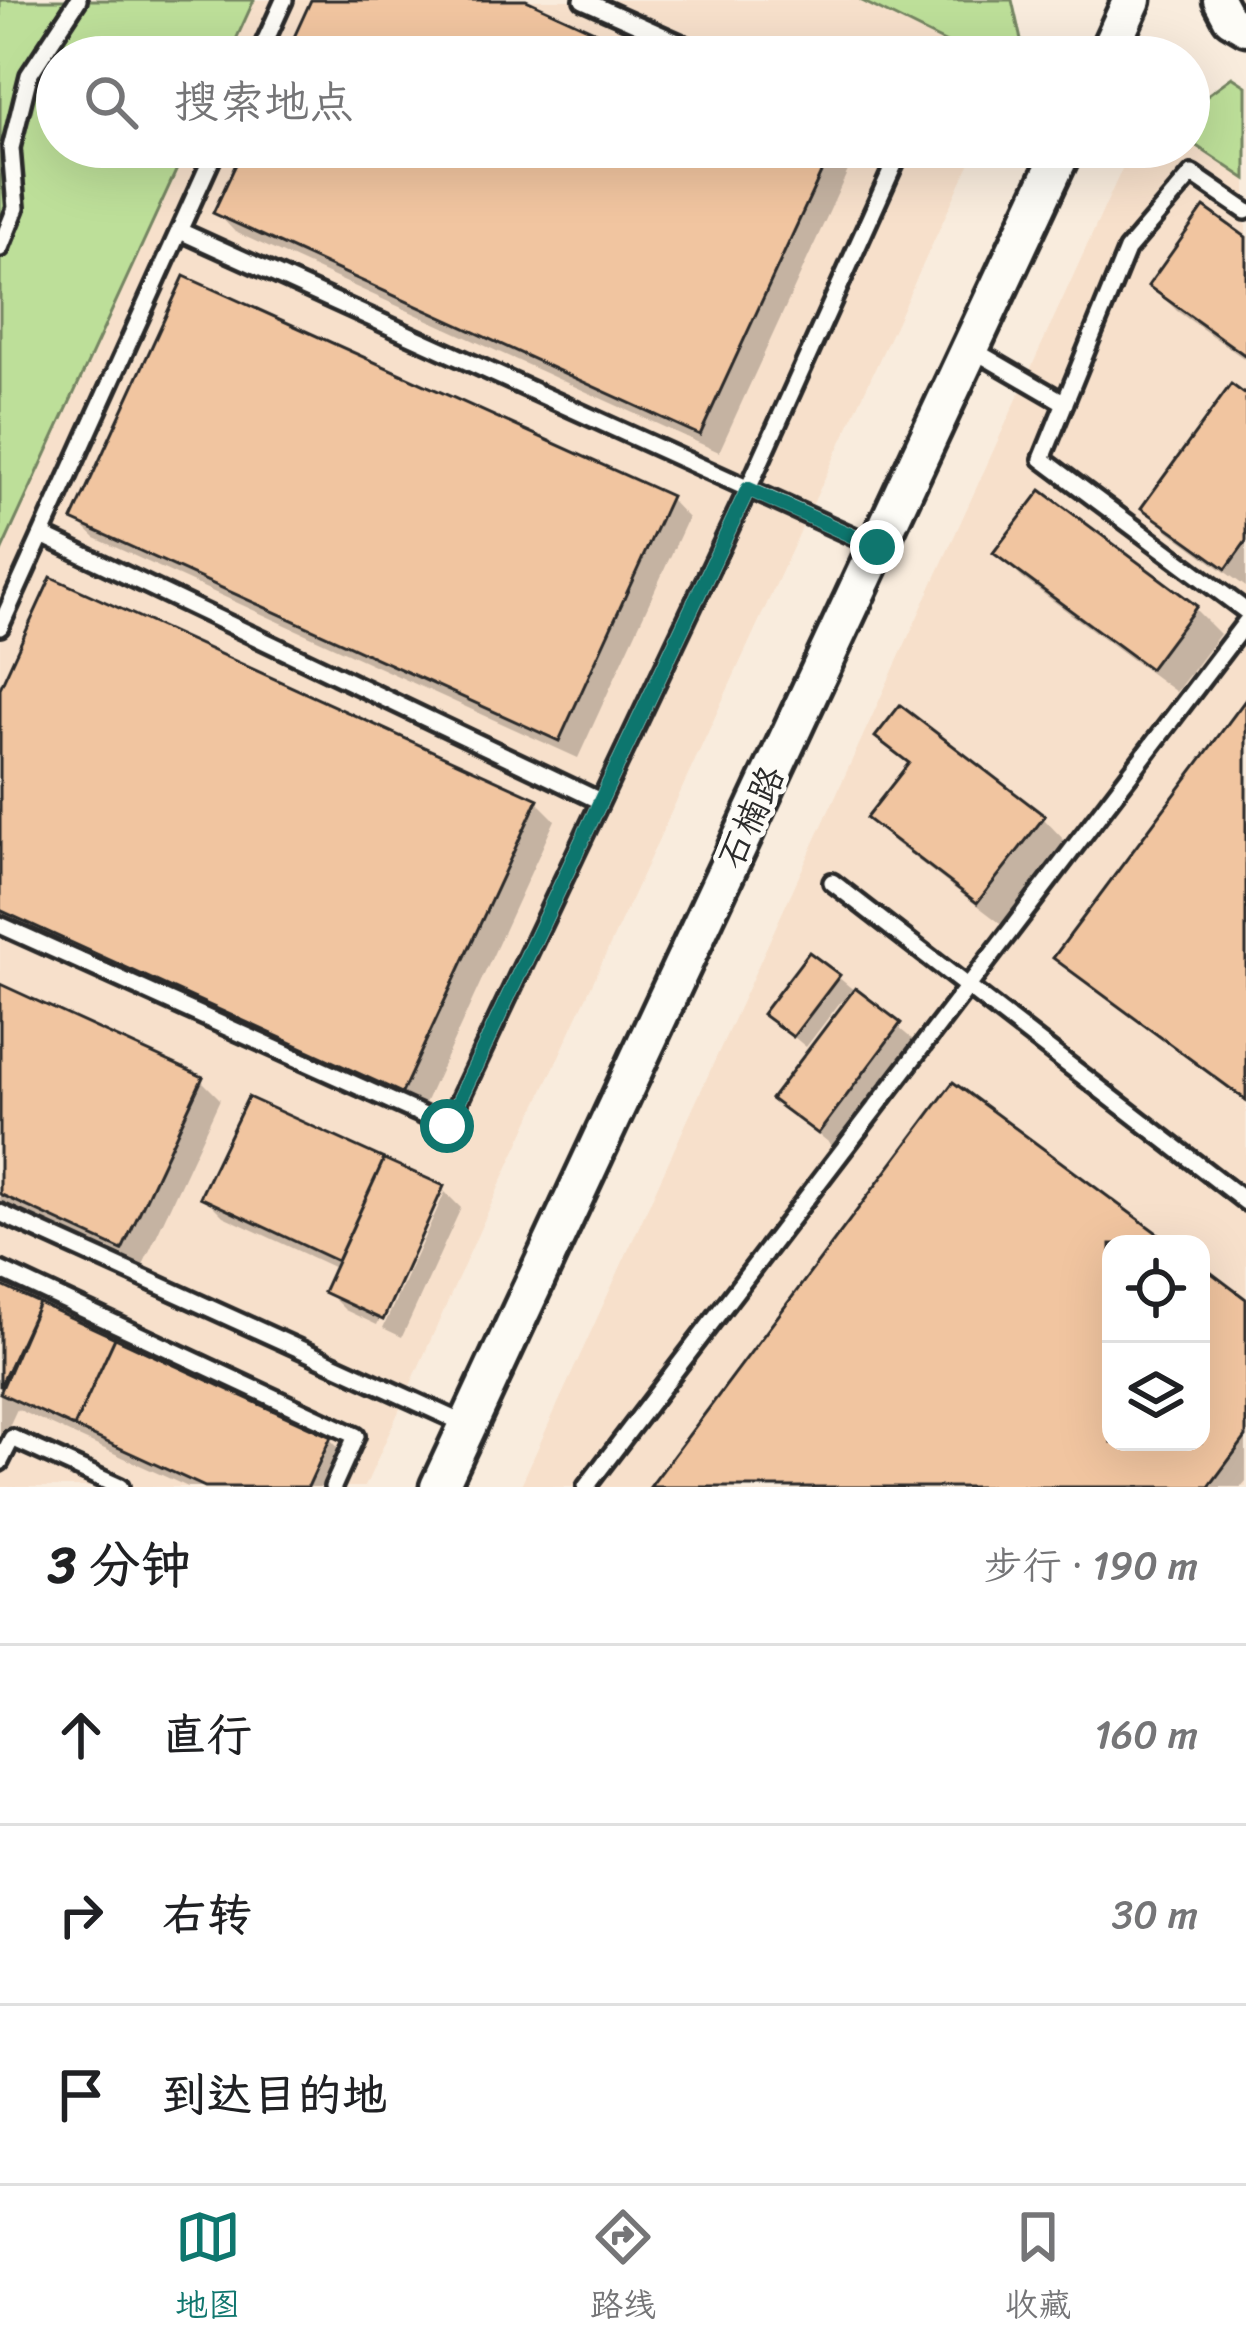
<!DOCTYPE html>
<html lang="zh">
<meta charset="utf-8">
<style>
:root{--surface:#fff;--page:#f2f2f2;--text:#202124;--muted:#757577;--line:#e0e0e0;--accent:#0f766e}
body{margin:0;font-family:Sriracha,"LXGW WenKai TC",sans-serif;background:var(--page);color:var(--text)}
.controls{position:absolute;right:36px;bottom:36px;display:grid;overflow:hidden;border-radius:24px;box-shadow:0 12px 48px #0002}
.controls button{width:108px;height:108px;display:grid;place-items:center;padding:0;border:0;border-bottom:3px solid var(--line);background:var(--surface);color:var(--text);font:60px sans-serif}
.stop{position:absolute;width:36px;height:36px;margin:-27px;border:9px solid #0f766e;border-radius:50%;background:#fff}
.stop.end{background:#0f766e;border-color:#fff;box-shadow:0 3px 12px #0008}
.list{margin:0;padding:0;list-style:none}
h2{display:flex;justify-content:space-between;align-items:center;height:156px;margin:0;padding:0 48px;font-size:51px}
h2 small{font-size:39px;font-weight:400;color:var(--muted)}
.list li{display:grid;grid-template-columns:78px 1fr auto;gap:36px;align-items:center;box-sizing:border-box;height:180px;padding:0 48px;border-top:3px solid var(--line)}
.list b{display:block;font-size:45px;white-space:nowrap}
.list em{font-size:39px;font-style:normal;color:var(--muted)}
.icon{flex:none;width:66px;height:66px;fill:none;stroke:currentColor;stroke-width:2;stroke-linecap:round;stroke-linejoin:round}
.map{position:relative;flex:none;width:1246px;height:1487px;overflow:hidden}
.search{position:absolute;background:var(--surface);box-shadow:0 12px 48px #0002;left:36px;right:36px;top:36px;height:132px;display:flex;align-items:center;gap:30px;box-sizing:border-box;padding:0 42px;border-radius:66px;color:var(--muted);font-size:45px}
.sheet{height:696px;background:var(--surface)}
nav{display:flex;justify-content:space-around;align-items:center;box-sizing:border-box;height:168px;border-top:3px solid var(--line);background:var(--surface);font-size:33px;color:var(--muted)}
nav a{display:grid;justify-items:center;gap:6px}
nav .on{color:var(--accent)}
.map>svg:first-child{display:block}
.built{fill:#f7e0cb;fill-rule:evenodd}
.green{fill:#bddf99;stroke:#748562;stroke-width:3}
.shadow{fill:#0003}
.building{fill:#f1c5a0;stroke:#2b2b2b;stroke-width:3}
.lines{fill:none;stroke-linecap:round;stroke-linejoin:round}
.service-casing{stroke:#2b2b2b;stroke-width:24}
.minor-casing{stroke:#2b2b2b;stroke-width:39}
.tertiary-casing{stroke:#2b2b2b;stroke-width:45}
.service{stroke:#fdfcf7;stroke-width:15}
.minor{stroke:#fdfcf7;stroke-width:30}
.tertiary{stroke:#fdfcf7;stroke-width:36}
.route{stroke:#0f766e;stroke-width:15}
.labels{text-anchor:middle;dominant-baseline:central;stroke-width:10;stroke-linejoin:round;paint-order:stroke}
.street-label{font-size:36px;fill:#2b2b2b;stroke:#fdfcf7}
</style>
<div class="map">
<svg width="1246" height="1487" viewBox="0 0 1246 1487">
<rect width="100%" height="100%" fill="#f9ecdd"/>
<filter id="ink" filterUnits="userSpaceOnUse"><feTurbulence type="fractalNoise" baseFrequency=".00833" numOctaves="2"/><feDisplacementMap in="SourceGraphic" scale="24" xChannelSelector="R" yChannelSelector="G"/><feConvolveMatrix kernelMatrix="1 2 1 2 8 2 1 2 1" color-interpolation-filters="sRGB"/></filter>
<g filter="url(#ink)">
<path class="built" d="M 254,0 L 860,0 L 975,57 L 228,57 Z
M 1189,141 L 1246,177 L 1246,1487 L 520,1487 L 1132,147 L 1189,147 ZM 1111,1244 L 1201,1244 L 1201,1442 L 1111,1442 Z
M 187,147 L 977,147 L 503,1178 L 365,1487 L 0,1487 L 0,554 Z"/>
<path class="green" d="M 0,0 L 254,0 L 228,57 L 57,57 L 57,147 L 187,147 L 0,554 Z
M 860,0 L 1012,0 L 1023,49 L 1019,57 L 975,57 Z
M 1232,77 L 1246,86 L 1246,179 L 1189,141 L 1189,108 Z"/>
<path class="shadow" d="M 247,147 L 837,147 L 852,162 L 719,452 L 235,232 L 217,213 Z
M 1246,241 L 1246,360 L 1177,311 L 1152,286 Z
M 1246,398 L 1246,587 L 1170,532 L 1145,508 Z
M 1042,494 L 1195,609 L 1220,634 L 1176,692 L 1022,578 L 997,553 Z
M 670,499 L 688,518 L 578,758 L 95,538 L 76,520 Z
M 0,695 L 536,801 L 555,820 L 422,1110 L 0,918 Z
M 1246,704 L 1246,1102 L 1076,976 L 1057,958 Z
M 879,737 L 1043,818 L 1067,843 L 1004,926 L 895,843 L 870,818 L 910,766 Z
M 838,977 L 918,1044 L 838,1150 L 775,1099 L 846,1005 L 841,1001 L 806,1047 L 766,1014 Z
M 0,987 L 201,1080 L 220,1099 L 142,1267 L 0,1202 Z
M 249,1101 L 442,1189 L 461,1208 L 402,1337 L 383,1328 L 445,1192 L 438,1192 L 377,1325 L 345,1310 L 326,1291 L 337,1269 L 223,1216 L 204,1197 Z
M 1111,1244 L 1111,1442 L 1201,1442 L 1201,1269 L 1246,1302 L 1246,1481 L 1241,1487 L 654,1487 Z
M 0,1288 L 330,1439 L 348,1458 L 335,1487 L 188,1487 L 17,1409 L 0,1446 Z"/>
<path class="building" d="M 311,0 L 526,0 L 651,57 L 285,57 Z
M 244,147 L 833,147 L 700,435 L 213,213 Z
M 1204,207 L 1246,237 L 1246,356 L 1148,286 Z
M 184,276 L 671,496 L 559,741 L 72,520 Z
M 1231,384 L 1246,395 L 1246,541 L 1226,569 L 1141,508 Z
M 1041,490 L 1197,606 L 1150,669 L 993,553 Z
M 51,577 L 538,799 L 402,1093 L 0,910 L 0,688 Z
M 1246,699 L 1246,1100 L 1053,958 Z
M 900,705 L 1045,816 L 977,903 L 866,818 L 909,763 L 875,737 Z
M 809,952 L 840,975 L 793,1037 L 762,1014 Z
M 0,984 L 203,1077 L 122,1250 L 0,1194 Z
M 855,988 L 901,1023 L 818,1134 L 771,1099 Z
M 953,1082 L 1172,1244 L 1111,1244 L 1111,1442 L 1201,1442 L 1201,1265 L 1246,1299 L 1246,1437 L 1209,1487 L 650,1487 Z
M 248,1097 L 384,1159 L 337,1261 L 200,1197 Z
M 384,1159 L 444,1186 L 383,1320 L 323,1292 Z
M 0,1285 L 39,1303 L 0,1387 Z
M 39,1303 L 115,1338 L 74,1427 L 0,1393 Z
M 115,1338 L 331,1437 L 308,1487 L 205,1487 L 74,1427 Z"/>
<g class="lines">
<defs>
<path id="service" d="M 583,0 L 711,57
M 258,57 L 284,0
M 1246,211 L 1192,174 L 1127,250 L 1042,459 L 1246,611
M 180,231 L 877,547
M 0,248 L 16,208 L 11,148 L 29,75 L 78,0
M 970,348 L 1065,403
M 42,535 L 600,801
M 0,627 L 217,147
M 832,882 L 1246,1202
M 0,925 L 447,1126 L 748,489 L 902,147
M 0,1213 L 465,1424
M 0,1270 L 356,1436 L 333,1487
M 0,1462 L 12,1438 L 120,1487
M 586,1487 L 1246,622"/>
<path id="minor" d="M 1219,0 L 1229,19 L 1246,29"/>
<path id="tertiary" d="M 1106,57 L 1132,0
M 439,1487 L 1064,147"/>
</defs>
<use href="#service" class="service-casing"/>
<use href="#minor" class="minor-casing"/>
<use href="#tertiary" class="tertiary-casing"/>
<use href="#service" class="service"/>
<use href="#minor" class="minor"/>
<use href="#tertiary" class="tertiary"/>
</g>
</g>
<g class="lines" filter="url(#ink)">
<path class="route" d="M 447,1126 L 748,489 L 877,547"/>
</g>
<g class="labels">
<g class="street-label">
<text transform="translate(751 817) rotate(-65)">石楠路</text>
</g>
</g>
</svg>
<div class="controls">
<button><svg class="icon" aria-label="locate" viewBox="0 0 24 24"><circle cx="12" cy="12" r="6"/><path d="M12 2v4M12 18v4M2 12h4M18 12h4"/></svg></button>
<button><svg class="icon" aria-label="layers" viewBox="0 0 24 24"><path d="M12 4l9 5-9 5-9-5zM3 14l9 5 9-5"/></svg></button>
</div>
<div class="stop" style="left:447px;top:1126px"></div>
<div class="stop end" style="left:877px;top:547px"></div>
<div class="search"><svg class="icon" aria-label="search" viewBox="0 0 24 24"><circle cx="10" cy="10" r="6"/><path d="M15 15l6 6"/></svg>搜索地点</div>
</div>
<section class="sheet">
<h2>3 分钟<small>步行 · 190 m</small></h2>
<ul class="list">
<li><svg class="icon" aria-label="ahead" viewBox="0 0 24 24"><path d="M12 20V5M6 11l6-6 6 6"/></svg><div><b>直行</b></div><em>160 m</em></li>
<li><svg class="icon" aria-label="right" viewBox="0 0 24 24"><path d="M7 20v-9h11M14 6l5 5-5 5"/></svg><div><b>右转</b></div><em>30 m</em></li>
<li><svg class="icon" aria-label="arrive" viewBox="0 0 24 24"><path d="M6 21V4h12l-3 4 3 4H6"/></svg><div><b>到达目的地</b></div></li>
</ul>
</section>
<nav>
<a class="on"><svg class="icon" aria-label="map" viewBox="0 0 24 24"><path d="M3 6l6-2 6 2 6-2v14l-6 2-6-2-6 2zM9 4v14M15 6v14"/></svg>地图</a>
<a><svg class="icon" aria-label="directions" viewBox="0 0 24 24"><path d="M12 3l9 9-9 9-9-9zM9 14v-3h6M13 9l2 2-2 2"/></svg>路线</a>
<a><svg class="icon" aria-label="saved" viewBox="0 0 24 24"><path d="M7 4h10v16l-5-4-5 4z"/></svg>收藏</a>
</nav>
